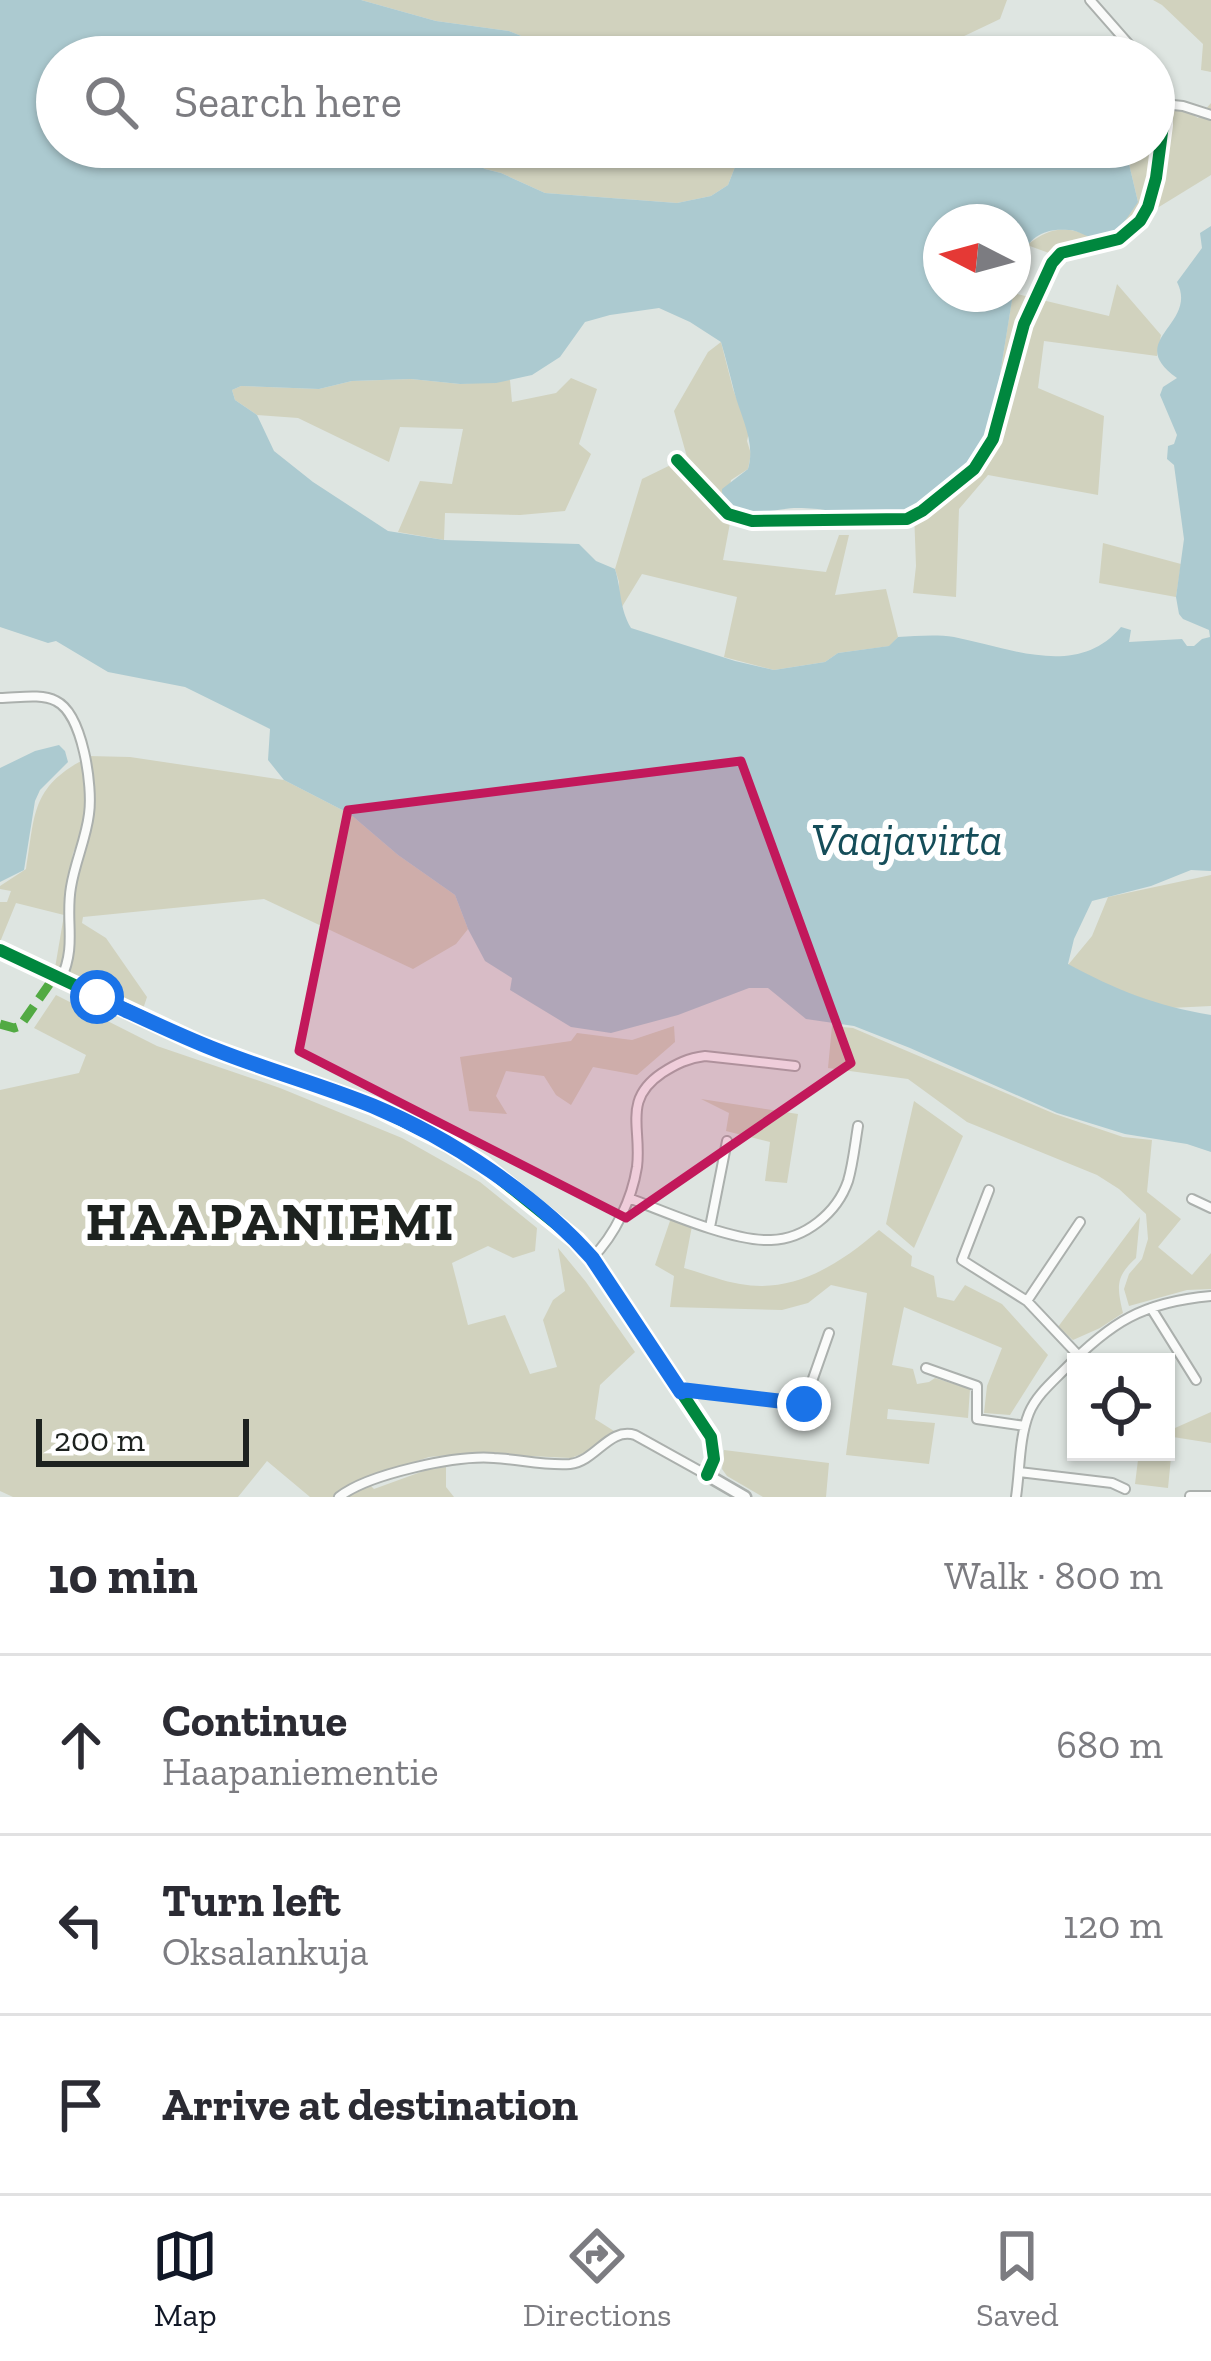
<!DOCTYPE html>
<meta charset="utf-8">
<style>
:root{--surface:#fff;--page:#f7f7f7;--text:#2b2b33;--muted:#7c7c81;--line:#e1e1e2;--accent:#111827}
body{margin:0;font-family:"Zilla Slab",serif;background:var(--page);color:var(--text)}
.controls{position:absolute;right:36px;bottom:36px;display:grid;overflow:hidden;border-radius:0px;box-shadow:0 3px 9px #0004}
.controls button{width:108px;height:108px;display:grid;place-items:center;padding:0;border:0;border-bottom:3px solid var(--line);background:var(--surface);color:var(--text);font:60px sans-serif}
.compass{position:absolute;left:923px;top:204px;width:108px;height:108px;border-radius:50%;background:var(--surface);box-shadow:0 3px 9px #0004;rotate:276deg}
.scale{position:absolute;left:36px;bottom:30px;width:213px;box-sizing:border-box;padding-left:12px;border:6px solid #1d221f;border-top:0;font-size:33px;line-height:42px;white-space:nowrap;color:#1d221f;-webkit-text-stroke:9px #fff;paint-order:stroke}
.stop{position:absolute;width:36px;height:36px;margin:-27px;border:9px solid #1a73e8;border-radius:50%;background:#fff}
.stop.end{background:#1a73e8;border-color:#fff;box-shadow:0 3px 12px #0008}
.list{margin:0;padding:0;list-style:none}
h2{display:flex;justify-content:space-between;align-items:center;height:156px;margin:0;padding:0 48px;font-size:51px}
h2 small{font-size:39px;font-weight:400;color:var(--muted)}
.list li{display:grid;grid-template-columns:78px 1fr auto;gap:36px;align-items:center;box-sizing:border-box;height:180px;padding:0 48px;border-top:3px solid var(--line)}
.list b{display:block;font-size:45px;white-space:nowrap}
.list p{margin:0;font-size:39px;white-space:nowrap;color:var(--muted)}
.list em{font-size:39px;font-style:normal;color:var(--muted)}
.icon{flex:none;width:66px;height:66px;fill:none;stroke:currentColor;stroke-width:2;stroke-linecap:round;stroke-linejoin:round}
.map{position:relative;flex:none;width:1211px;height:1497px;overflow:hidden}
.search{position:absolute;background:var(--surface);box-shadow:0 3px 9px #0004;left:36px;right:36px;top:36px;height:132px;display:flex;align-items:center;gap:30px;box-sizing:border-box;padding:0 42px;border-radius:66px;color:var(--muted);font-size:45px}
.sheet{height:696px;background:var(--surface)}
nav{display:flex;justify-content:space-around;align-items:center;box-sizing:border-box;height:168px;border-top:3px solid var(--line);background:var(--surface);font-size:33px;color:var(--muted)}
nav a{display:grid;justify-items:center;gap:6px}
nav .on{color:var(--accent)}
.map>svg:first-child{display:block}
.green{fill:#d1d2be}
.water{fill:#accad0}
.lines{fill:none;stroke-linecap:round;stroke-linejoin:round}
.street-casing{stroke:#abb0ad;stroke-width:12}
.secondary-casing{stroke:#abb0ad;stroke-width:15}
.street{stroke:#fafbfa;stroke-width:8}
.secondary{stroke:#fafbfa;stroke-width:10}
.quiet{stroke:#52aa43;stroke-width:9;stroke-dasharray:18 9;stroke-linecap:butt}
.cycleway-casing{stroke:#fff;stroke-width:20}
.cycleway{stroke:#00873e;stroke-width:12}
.route{stroke:#1a73e8;stroke-width:15}
.marked{fill:#c2185b;fill-opacity:0.2;stroke:#c2185b;stroke-width:9;stroke-linejoin:round}
.labels{text-anchor:middle;dominant-baseline:central;stroke-width:12;stroke-linejoin:round;paint-order:stroke}
.water-label{font-size:45px;font-style:italic;fill:#154d59;stroke:#fff}
.district-label{font-size:54px;font-weight:bold;letter-spacing:3px;fill:#1d221f;stroke:#fff}
</style>
<div class="map">
<svg width="1211" height="1497" viewBox="0 0 1211 1497">
<rect width="100%" height="100%" fill="#dee5e1"/>
<path class="green" d="M 361,0 L 1007,0 L 1000,19 L 939,48 L 941,57 L 714,57 L 662,37 L 556,50 L 509,31 L 436,21 Z
M 1153,0 L 1211,0 L 1211,72 L 1201,70 L 1203,44 L 1162,5 Z
M 1154,91 L 1198,118 L 1211,103 L 1211,175 L 1154,210 L 1126,243 L 1080,250 L 1060,257 L 1027,245 C 1053,225 1066,226 1096,238 L 1138,202 L 1125,147 L 1154,147 Z
M 446,147 L 731,147 L 735,167 L 728,185 L 711,196 L 677,203 L 545,193 L 501,173 L 485,169 Z
M 1117,284 L 1161,335 L 1157,356 L 1044,341 L 1038,388 L 1104,416 L 1098,495 L 988,475 L 959,509 L 956,597 L 913,593 L 916,566 L 914,511 L 956,478 L 963,462 L 993,418 L 1013,293 L 1109,316 Z
M 721,342 L 733,389 L 749,432 L 747,441 L 751,454 L 748,469 L 731,480 L 727,507 L 740,513 L 730,523 L 723,560 L 826,572 L 839,535 L 849,535 L 835,595 L 886,589 L 898,637 L 890,646 L 838,653 L 825,662 L 774,670 L 724,657 L 737,597 L 642,574 L 620,610 L 619,582 L 615,569 L 642,479 L 687,457 L 674,411 L 708,352 Z
M 571,378 L 597,389 L 579,444 L 591,454 L 565,511 L 520,515 L 445,513 L 444,540 L 398,532 L 420,481 L 452,484 L 463,429 L 400,427 L 389,462 L 298,418 L 257,415 L 235,400 L 232,390 L 241,386 L 319,389 L 352,381 L 411,379 L 460,384 L 510,380 L 512,402 L 556,393 Z
M 1103,543 L 1181,564 L 1176,597 L 1099,583 Z
M 88,756 L 130,757 L 284,780 L 350,814 L 398,855 L 455,895 L 468,929 L 456,944 L 413,969 L 264,899 L 83,917 L 82,923 L 106,938 L 147,997 L 143,1009 L 55,968 L 64,915 L 16,903 L 0,942 L 0,902 L 7,902 L 11,891 L 0,889 L 0,886 L 26,869 C 35,818 30,789 81,761 L 87,788 L 83,831 L 73,853 L 67,890 L 66,914 L 88,834 Z
M 1211,875 L 1211,1006 L 1170,1008 L 1114,989 L 1068,965 L 1092,936 L 1108,897 Z
M 56,995 L 157,1046 L 280,1088 L 402,1138 L 480,1182 L 537,1228 L 535,1251 L 513,1258 L 488,1246 L 452,1263 L 468,1325 L 505,1315 L 530,1374 L 557,1367 L 543,1320 L 553,1300 L 565,1291 L 558,1248 L 586,1282 L 635,1352 L 600,1385 L 595,1419 L 614,1431 L 589,1451 L 571,1458 L 470,1453 L 429,1457 L 364,1479 L 374,1489 L 429,1469 L 446,1467 L 446,1487 L 454,1497 L 310,1497 L 267,1461 L 238,1497 L 13,1497 L 0,1491 L 0,1090 L 79,1073 L 86,1055 L 34,1028 Z
M 674,1026 L 675,1042 L 637,1075 L 593,1067 L 571,1105 L 556,1095 L 544,1076 L 506,1071 L 496,1096 L 507,1114 L 469,1111 L 460,1057 L 571,1041 L 577,1033 L 632,1040 Z
M 832,1026 L 853,1028 L 1055,1114 L 1123,1137 L 1152,1140 L 1147,1192 L 1181,1219 L 1158,1247 L 1192,1275 L 1211,1253 L 1211,1289 L 1187,1290 L 1129,1306 L 1124,1289 L 1129,1274 L 1142,1259 L 1148,1239 L 1146,1214 L 1119,1189 L 1097,1175 L 967,1122 L 908,1079 L 828,1068 Z
M 701,1099 L 798,1114 L 787,1183 L 765,1181 L 770,1142 L 726,1131 L 729,1113 Z
M 914,1101 L 963,1136 L 914,1248 L 886,1224 Z
M 1140,1217 L 1136,1258 C 1115,1277 1117,1287 1123,1313 L 1100,1328 L 1073,1340 L 1058,1327 Z
M 671,1218 L 692,1226 L 684,1268 C 703,1273 721,1281 740,1284 C 794,1294 840,1264 879,1230 L 912,1256 L 911,1266 L 934,1276 L 937,1297 L 954,1301 L 965,1285 L 1002,1304 L 1048,1355 L 1010,1415 L 984,1413 L 987,1386 L 1002,1348 L 904,1307 L 892,1365 L 913,1369 L 917,1384 L 929,1382 L 935,1378 L 970,1389 L 968,1418 L 888,1409 L 887,1419 L 935,1423 L 929,1464 L 846,1455 L 867,1293 L 831,1285 L 808,1303 L 782,1310 L 670,1307 L 674,1276 L 655,1265 Z
M 1211,1412 L 1211,1443 L 1173,1437 L 1168,1488 L 1135,1484 L 1139,1452 L 1166,1452 L 1166,1415 L 1169,1414 L 1175,1428 Z
M 724,1450 L 829,1463 L 826,1497 L 763,1497 L 727,1476 L 722,1469 Z"/>
<path class="water" d="M 0,0 L 361,0 L 436,21 L 509,31 L 556,50 L 662,37 L 714,57 L 394,57 L 391,53 C 374,48 350,47 336,57 L 57,57 L 57,147 L 446,147 L 485,169 L 501,173 L 545,193 L 677,203 L 711,196 L 728,185 L 735,167 L 731,147 L 1125,147 L 1138,202 C 1128,216 1116,239 1096,238 C 1087,238 1078,230 1069,230 C 1026,226 1019,257 1013,292 L 1013,222 L 941,222 L 941,294 L 1013,294 L 993,418 L 981,454 C 960,464 966,468 952,481 C 936,496 918,509 898,516 L 888,511 L 877,510 L 874,515 L 865,514 L 862,518 C 841,511 817,508 794,508 C 771,509 721,527 722,489 L 748,469 C 756,442 741,418 734,391 C 730,375 726,359 721,342 L 690,322 L 659,308 L 610,315 L 585,322 L 560,357 L 532,375 L 496,383 L 460,384 L 411,379 L 352,381 L 319,389 L 241,386 L 232,390 L 235,400 L 257,415 L 274,451 L 313,482 L 388,531 L 444,540 L 579,544 L 596,561 L 615,569 C 622,592 619,607 631,628 L 735,661 L 774,670 L 825,662 L 838,653 L 889,646 L 898,637 C 916,636 936,634 954,637 C 1010,648 1078,679 1121,627 L 1131,630 L 1129,642 L 1182,639 L 1187,646 L 1194,646 L 1202,639 L 1210,637 L 1209,630 L 1183,619 L 1179,614 L 1176,597 L 1184,539 L 1174,465 L 1167,459 L 1168,446 L 1174,444 L 1177,435 L 1160,395 L 1163,387 L 1177,378 C 1123,340 1199,325 1177,282 L 1202,248 L 1200,233 L 1211,226 L 1211,871 L 1191,870 L 1151,886 L 1092,901 L 1074,939 L 1068,964 C 1116,990 1157,1006 1211,1015 L 1211,1152 L 1187,1144 L 1125,1134 L 1057,1113 L 910,1048 L 854,1026 L 806,1019 L 768,988 L 749,988 L 678,1015 L 611,1033 L 571,1027 L 510,990 L 512,978 L 485,961 L 468,929 L 455,895 L 398,855 L 350,814 L 284,780 L 268,760 L 270,729 L 185,687 L 108,672 L 56,641 L 48,643 L 0,627 Z
M 59,745 L 65,751 L 68,762 L 40,790 L 35,801 L 24,870 L 0,882 L 0,768 L 35,751 Z"/>
<g class="lines">
<defs>
<path id="street" d="M 1090,0 L 1140,57
M 1163,104 L 1183,106 L 1211,115
M 677,460 L 728,514 L 752,521 L 907,519 L 922,511 L 974,469 L 993,439 L 1024,324 L 1052,263 L 1061,253 L 1119,239 L 1140,221 L 1148,207 L 1156,178 L 1163,125 L 1163,104 L 1154,79
M 0,698 C 17,698 41,693 56,701 C 83,714 93,787 89,814 C 86,839 75,862 71,887 C 65,921 77,945 61,979
M 989,1190 L 962,1260 L 1027,1301 L 1078,1355
M 629,1198 C 665,1212 734,1242 771,1240 C 805,1239 837,1213 848,1181 C 853,1164 855,1144 858,1126
M 1192,1199 L 1211,1208
M 710,1227 L 727,1141
M 592,1258 C 615,1235 632,1199 637,1167 C 642,1128 622,1100 662,1073 C 676,1064 688,1058 705,1056 L 795,1066
M 1027,1301 L 1080,1222
M 1151,1308 L 1196,1380
M 926,1368 L 977,1386 L 977,1419 L 1025,1426
M 681,1392 L 685,1390 L 804,1404 L 829,1333
M 1019,1472 L 1112,1483 L 1125,1489
M 1190,1496 L 1211,1496
M 339,1497 C 368,1474 456,1455 494,1458 C 518,1459 545,1466 570,1464 C 596,1461 609,1427 635,1435 L 707,1475
M 1016,1497 C 1020,1470 1019,1438 1029,1413 C 1036,1396 1051,1383 1064,1370 C 1111,1322 1143,1302 1211,1296"/>
<path id="secondary" d="M 0,950 L 202,1045 L 373,1106 L 450,1144 L 483,1165 L 576,1240 L 592,1258 L 711,1437 L 714,1459 L 707,1475 L 745,1497"/>
</defs>
<use href="#street" class="street-casing"/>
<use href="#secondary" class="secondary-casing"/>
<use href="#street" class="street"/>
<use href="#secondary" class="secondary"/>
<path class="quiet" d="M 0,1024 L 14,1028 L 20,1026 L 55,976"/>
<defs>
<path id="cycleway" d="M 677,460 L 728,514 L 752,521 L 907,519 L 922,511 L 974,469 L 993,439 L 1024,324 L 1052,263 L 1061,253 L 1119,239 L 1140,221 L 1148,207 L 1156,178 L 1163,125 L 1163,104 L 1154,79
M 0,950 L 202,1045 L 373,1106 L 450,1144 L 483,1165 L 576,1240 L 592,1258 L 711,1437 L 714,1459 L 707,1475"/>
</defs>
<use href="#cycleway" class="cycleway-casing"/>
<use href="#cycleway" class="cycleway"/>
</g>
<g class="lines">
<path class="route" d="M 97,997 C 139,1016 181,1037 224,1053 C 273,1072 324,1086 373,1106 C 450,1138 537,1196 592,1258 L 681,1392 L 685,1390 L 804,1404"/>
</g>
<path class="marked" d="M 741,761 L 851,1063 L 626,1218 L 299,1051 L 348,810 Z"/>
<g class="labels">
<g class="water-label">
<text x="907" y="840">Vaajavirta</text>
</g>
<g class="district-label">
<text x="271" y="1221">HAAPANIEMI</text>
</g>
</g>
</svg>
<div class="controls">
<button><svg class="icon" aria-label="locate" viewBox="0 0 24 24"><circle cx="12" cy="12" r="6"/><path d="M12 2v4M12 18v4M2 12h4M18 12h4"/></svg></button>
</div>
<svg class="compass" viewBox="-18 -18 36 36"><path d="M0-13l5 13h-10z" fill="#e53935"/><path d="M0 13l5-13h-10z" fill="#7c7c81"/></svg>
<div class="scale">200 m</div>
<div class="stop" style="left:97px;top:997px"></div>
<div class="stop end" style="left:804px;top:1404px"></div>
<div class="search"><svg class="icon" aria-label="search" viewBox="0 0 24 24"><circle cx="10" cy="10" r="6"/><path d="M15 15l6 6"/></svg>Search here</div>
</div>
<section class="sheet">
<h2>10 min<small>Walk · 800 m</small></h2>
<ul class="list">
<li><svg class="icon" aria-label="ahead" viewBox="0 0 24 24"><path d="M12 20V5M6 11l6-6 6 6"/></svg><div><b>Continue</b><p>Haapaniementie</p></div><em>680 m</em></li>
<li><svg class="icon" aria-label="left" viewBox="0 0 24 24"><path d="M17 20v-9H6M10 6l-5 5 5 5"/></svg><div><b>Turn left</b><p>Oksalankuja</p></div><em>120 m</em></li>
<li><svg class="icon" aria-label="arrive" viewBox="0 0 24 24"><path d="M6 21V4h12l-3 4 3 4H6"/></svg><div><b>Arrive at destination</b></div></li>
</ul>
</section>
<nav>
<a class="on"><svg class="icon" aria-label="map" viewBox="0 0 24 24"><path d="M3 6l6-2 6 2 6-2v14l-6 2-6-2-6 2zM9 4v14M15 6v14"/></svg>Map</a>
<a><svg class="icon" aria-label="directions" viewBox="0 0 24 24"><path d="M12 3l9 9-9 9-9-9zM9 14v-3h6M13 9l2 2-2 2"/></svg>Directions</a>
<a><svg class="icon" aria-label="saved" viewBox="0 0 24 24"><path d="M7 4h10v16l-5-4-5 4z"/></svg>Saved</a>
</nav>
